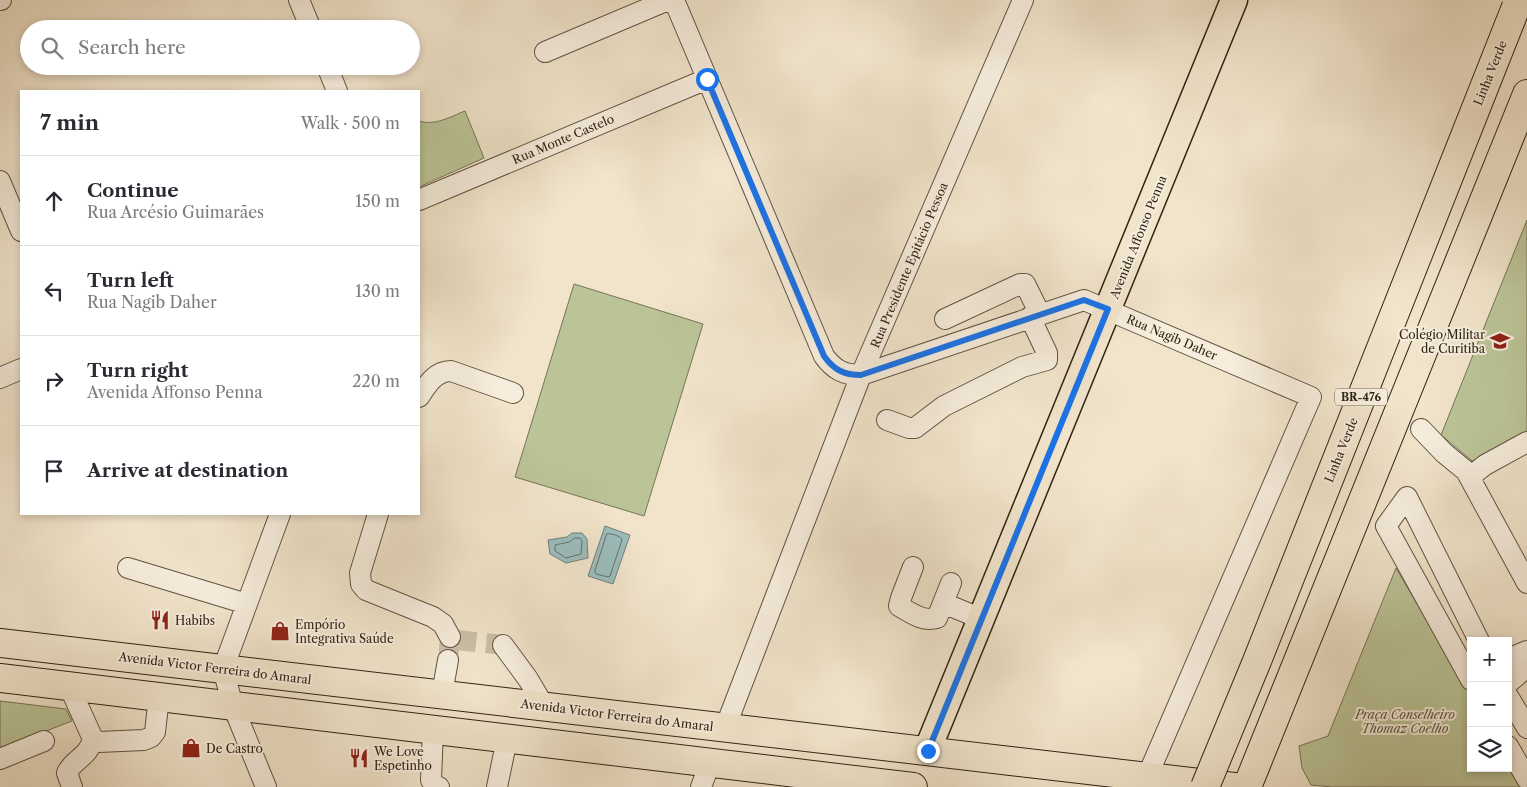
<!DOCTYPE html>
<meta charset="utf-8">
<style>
:root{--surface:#fff;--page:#f2f2f3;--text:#2b2b33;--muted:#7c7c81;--line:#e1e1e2}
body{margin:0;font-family:"Libre Caslon Text",serif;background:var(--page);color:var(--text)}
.controls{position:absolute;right:15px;bottom:15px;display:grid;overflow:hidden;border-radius:0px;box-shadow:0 2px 8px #0003}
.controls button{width:45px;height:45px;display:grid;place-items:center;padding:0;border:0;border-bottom:1px solid var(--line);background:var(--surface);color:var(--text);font:25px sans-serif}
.stop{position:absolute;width:15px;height:15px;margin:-11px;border:4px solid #1a73e8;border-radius:50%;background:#fff}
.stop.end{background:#1a73e8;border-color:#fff;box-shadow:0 1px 5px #0008}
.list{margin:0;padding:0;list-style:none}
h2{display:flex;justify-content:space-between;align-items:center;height:65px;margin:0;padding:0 20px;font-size:21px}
h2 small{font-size:16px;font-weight:400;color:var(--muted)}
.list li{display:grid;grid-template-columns:32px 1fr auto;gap:15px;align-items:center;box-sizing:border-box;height:90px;padding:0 20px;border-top:1px solid var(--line)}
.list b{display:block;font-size:19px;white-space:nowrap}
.list p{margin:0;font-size:16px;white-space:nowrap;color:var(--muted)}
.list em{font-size:16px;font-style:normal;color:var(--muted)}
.icon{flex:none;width:28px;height:28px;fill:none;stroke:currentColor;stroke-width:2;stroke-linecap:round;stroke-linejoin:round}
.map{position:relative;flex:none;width:1527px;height:787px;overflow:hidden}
.search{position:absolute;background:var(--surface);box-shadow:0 2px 8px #0003;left:20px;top:20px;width:400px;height:55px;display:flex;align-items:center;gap:12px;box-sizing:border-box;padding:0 18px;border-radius:28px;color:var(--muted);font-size:19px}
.panel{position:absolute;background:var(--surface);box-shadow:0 2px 8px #0003;left:20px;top:90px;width:400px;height:425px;border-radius:0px}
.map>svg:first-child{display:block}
.green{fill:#bbc497;stroke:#767456}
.water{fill:#9cbdbe;stroke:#71807a}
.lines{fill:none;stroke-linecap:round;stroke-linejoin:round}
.shore{stroke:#667069;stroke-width:1}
.minor-tunnel{stroke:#cabea6;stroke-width:20;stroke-dasharray:20 10;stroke-linecap:butt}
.minor-casing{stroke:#605442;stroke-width:22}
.major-casing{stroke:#302414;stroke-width:29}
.highway-casing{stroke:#302414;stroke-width:30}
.minor{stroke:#f6eddd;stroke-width:20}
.major{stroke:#f1e4cb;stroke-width:26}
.highway{stroke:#f1e4cb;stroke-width:28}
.highway-bridge-casing{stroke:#302414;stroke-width:30;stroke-linecap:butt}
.highway-bridge{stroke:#f1e4cb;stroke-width:28}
.route{stroke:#1a73e8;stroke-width:6}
.labels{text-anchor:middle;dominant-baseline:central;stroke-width:4;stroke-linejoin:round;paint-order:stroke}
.shield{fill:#f6eddd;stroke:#6b6050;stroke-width:1}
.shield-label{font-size:11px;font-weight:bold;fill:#302414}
.street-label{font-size:12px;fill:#302414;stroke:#f6eddd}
.poi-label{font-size:12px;fill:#302414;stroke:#f6eddd;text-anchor:start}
.park-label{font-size:12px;font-style:italic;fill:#5a543b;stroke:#f6eddd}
</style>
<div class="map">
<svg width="1527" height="787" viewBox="0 0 1527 787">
<rect width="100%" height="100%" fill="#f1e4cb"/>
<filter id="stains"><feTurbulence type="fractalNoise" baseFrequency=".004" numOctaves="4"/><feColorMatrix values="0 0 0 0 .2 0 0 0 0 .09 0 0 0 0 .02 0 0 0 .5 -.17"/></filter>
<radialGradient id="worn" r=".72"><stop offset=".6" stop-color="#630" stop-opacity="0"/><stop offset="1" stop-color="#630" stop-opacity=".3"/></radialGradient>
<path class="green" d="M 465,111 L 484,158 L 419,187 L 419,121 C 435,126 450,117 465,111 Z
M 1527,220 L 1527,438 L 1472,461 L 1441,435 Z
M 574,284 L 703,324 L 644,516 L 515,477 Z
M 1396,568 L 1471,696 L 1471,768 L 1508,768 L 1508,760 L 1524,787 L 1332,787 L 1311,785 L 1302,768 L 1299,746 L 1328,736 Z
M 0,701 L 66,709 L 72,721 L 0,749 Z"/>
<path class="water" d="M 605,526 L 630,535 L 613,584 L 588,576 Z
M 572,533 L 582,533 L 587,539 L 588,558 L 566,563 L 550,554 L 548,540 L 567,537 Z"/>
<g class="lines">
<path class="shore" d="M 607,534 C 611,533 621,536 622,540 L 610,576 L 608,577 L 596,574 L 595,571 Z
M 575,538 L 580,538 L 582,541 L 581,554 L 566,558 L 555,551 L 555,545 L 569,542 Z"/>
<path class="minor-tunnel" d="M 448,660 L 450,637 L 457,640 L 503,645"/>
<defs>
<path id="minor" d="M 0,0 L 1,0
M 299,0 L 311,29
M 674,0 L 824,356 C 834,370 844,375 861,375 L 1084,300 L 1311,397 L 1147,777
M 545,52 L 668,0
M 327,66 L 337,91
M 0,181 L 21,231
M 419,200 L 707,79
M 945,319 L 1020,284 L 1025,284 L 1040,314
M 0,378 L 21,369
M 419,397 C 427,385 435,371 451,371 L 513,393
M 887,420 L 909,428 L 915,428 L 944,406 L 1022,367 L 1047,360 L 1047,353 L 1030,317
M 1421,429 L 1444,453 L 1466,471 L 1527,583
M 1470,477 L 1485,465 L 1527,442
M 378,514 L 360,573 L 361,584 L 366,590 L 433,617 L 443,624 L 450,637
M 913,567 L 901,598 L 899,606 C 911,613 923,622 937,618 L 943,603
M 128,568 L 247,604
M 951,583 L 943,603 L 982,619
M 503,645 L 528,679 L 544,706
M 1508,659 L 1527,651
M 1471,680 L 1386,526 L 1407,497 L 1479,641
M 1508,683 L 1527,667
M 69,686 L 93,739 L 99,742 L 144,740 L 151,737 L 155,732 L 159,697
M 442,694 L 448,660
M 1508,696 L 1527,728
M 725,728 L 861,375 L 1023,0
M 433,730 L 431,780 L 434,785 L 439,787
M 1508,746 L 1527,779
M 0,759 L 44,741
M 72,787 L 67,773 C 73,759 88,758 93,739
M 266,787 L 233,706 L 223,669 L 280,514
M 497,787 L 507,739
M 701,787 L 710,763"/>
<path id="major" d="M 927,751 L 1234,0"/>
<path id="highway" d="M 0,643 L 1234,787
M 0,678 L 913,787
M 1247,787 L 1527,94"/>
</defs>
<use href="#minor" class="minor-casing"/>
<use href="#major" class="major-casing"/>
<use href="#highway" class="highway-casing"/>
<use href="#minor" class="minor"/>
<use href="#major" class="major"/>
<use href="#highway" class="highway"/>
<defs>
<path id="highway-bridge" d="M 1205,787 L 1257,661 L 1516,7"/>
</defs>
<use href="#highway-bridge" class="highway-bridge-casing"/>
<use href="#highway-bridge" class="highway-bridge"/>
</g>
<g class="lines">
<path class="route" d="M 707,79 L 824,356 C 834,370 844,375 861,375 L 1084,300 L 1108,309 L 928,751"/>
</g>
<defs>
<symbol id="school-bare" viewBox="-9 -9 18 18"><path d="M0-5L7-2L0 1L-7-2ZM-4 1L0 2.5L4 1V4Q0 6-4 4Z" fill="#8f2418" stroke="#f6eddd" stroke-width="2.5" paint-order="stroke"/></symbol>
<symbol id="restaurant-bare" viewBox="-9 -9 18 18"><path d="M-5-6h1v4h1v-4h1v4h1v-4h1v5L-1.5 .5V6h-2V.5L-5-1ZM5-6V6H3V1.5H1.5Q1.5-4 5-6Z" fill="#8f2418" stroke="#f6eddd" stroke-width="2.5" paint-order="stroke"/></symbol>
<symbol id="shop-bare" viewBox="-9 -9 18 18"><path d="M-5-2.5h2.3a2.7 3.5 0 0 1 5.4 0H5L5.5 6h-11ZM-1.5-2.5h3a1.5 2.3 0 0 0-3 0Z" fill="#8f2418" stroke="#f6eddd" stroke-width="2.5" paint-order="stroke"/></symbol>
</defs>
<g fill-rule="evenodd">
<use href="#school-bare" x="1486" y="327" width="28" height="28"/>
<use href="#restaurant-bare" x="146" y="606" width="28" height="28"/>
<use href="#shop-bare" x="266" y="617" width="28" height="28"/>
<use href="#shop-bare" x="177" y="734" width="28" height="28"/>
<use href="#restaurant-bare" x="345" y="744" width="28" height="28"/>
</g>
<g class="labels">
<rect class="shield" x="1335" y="388.5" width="52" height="17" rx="4"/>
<g class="shield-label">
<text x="1361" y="397">BR-476</text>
</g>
<g class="street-label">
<text transform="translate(1490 73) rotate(-68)">Linha Verde</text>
<text transform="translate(563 139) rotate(-23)">Rua Monte Castelo</text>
<text transform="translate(1138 237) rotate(-68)">Avenida Affonso Penna</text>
<text transform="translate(909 265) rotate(-67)">Rua Presidente Epitácio Pessoa</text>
<text transform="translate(1172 337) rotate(23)">Rua Nagib Daher</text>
<text transform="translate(1341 450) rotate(-68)">Linha Verde</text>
<text transform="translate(215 668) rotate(7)">Avenida Victor Ferreira do Amaral</text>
<text transform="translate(617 715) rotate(7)">Avenida Victor Ferreira do Amaral</text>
</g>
<g class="poi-label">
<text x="1485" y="334" text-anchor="end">Colégio Militar<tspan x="1485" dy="14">de Curitiba</tspan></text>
<text x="175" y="620">Habibs</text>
<text x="295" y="624">Empório<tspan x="295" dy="14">Integrativa Saúde</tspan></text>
<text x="206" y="748">De Castro</text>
<text x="374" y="751">We Love<tspan x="374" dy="14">Espetinho</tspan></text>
</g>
<g class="park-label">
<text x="1405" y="714">Praça Conselheiro<tspan x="1405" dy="14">Thomaz Coelho</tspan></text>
</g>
</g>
<rect width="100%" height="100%" filter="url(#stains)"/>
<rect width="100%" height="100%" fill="url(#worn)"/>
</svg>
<div class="controls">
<button>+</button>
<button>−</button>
<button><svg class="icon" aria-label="layers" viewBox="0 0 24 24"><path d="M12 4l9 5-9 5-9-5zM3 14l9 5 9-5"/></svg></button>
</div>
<div class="stop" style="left:707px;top:79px"></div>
<div class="stop end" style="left:928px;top:751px"></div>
<div class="search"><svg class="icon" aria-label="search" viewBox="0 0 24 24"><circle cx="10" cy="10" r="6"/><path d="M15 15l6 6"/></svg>Search here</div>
<section class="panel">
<h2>7 min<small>Walk · 500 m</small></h2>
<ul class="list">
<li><svg class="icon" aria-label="ahead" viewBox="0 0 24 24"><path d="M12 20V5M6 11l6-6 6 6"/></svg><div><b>Continue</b><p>Rua Arcésio Guimarães</p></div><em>150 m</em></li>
<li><svg class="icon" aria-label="left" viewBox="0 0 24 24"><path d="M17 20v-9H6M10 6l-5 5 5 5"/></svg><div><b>Turn left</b><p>Rua Nagib Daher</p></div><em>130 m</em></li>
<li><svg class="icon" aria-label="right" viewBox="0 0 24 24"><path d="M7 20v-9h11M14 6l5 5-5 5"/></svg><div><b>Turn right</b><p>Avenida Affonso Penna</p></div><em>220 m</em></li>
<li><svg class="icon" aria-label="arrive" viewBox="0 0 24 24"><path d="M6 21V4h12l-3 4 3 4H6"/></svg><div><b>Arrive at destination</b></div></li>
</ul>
</section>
</div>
